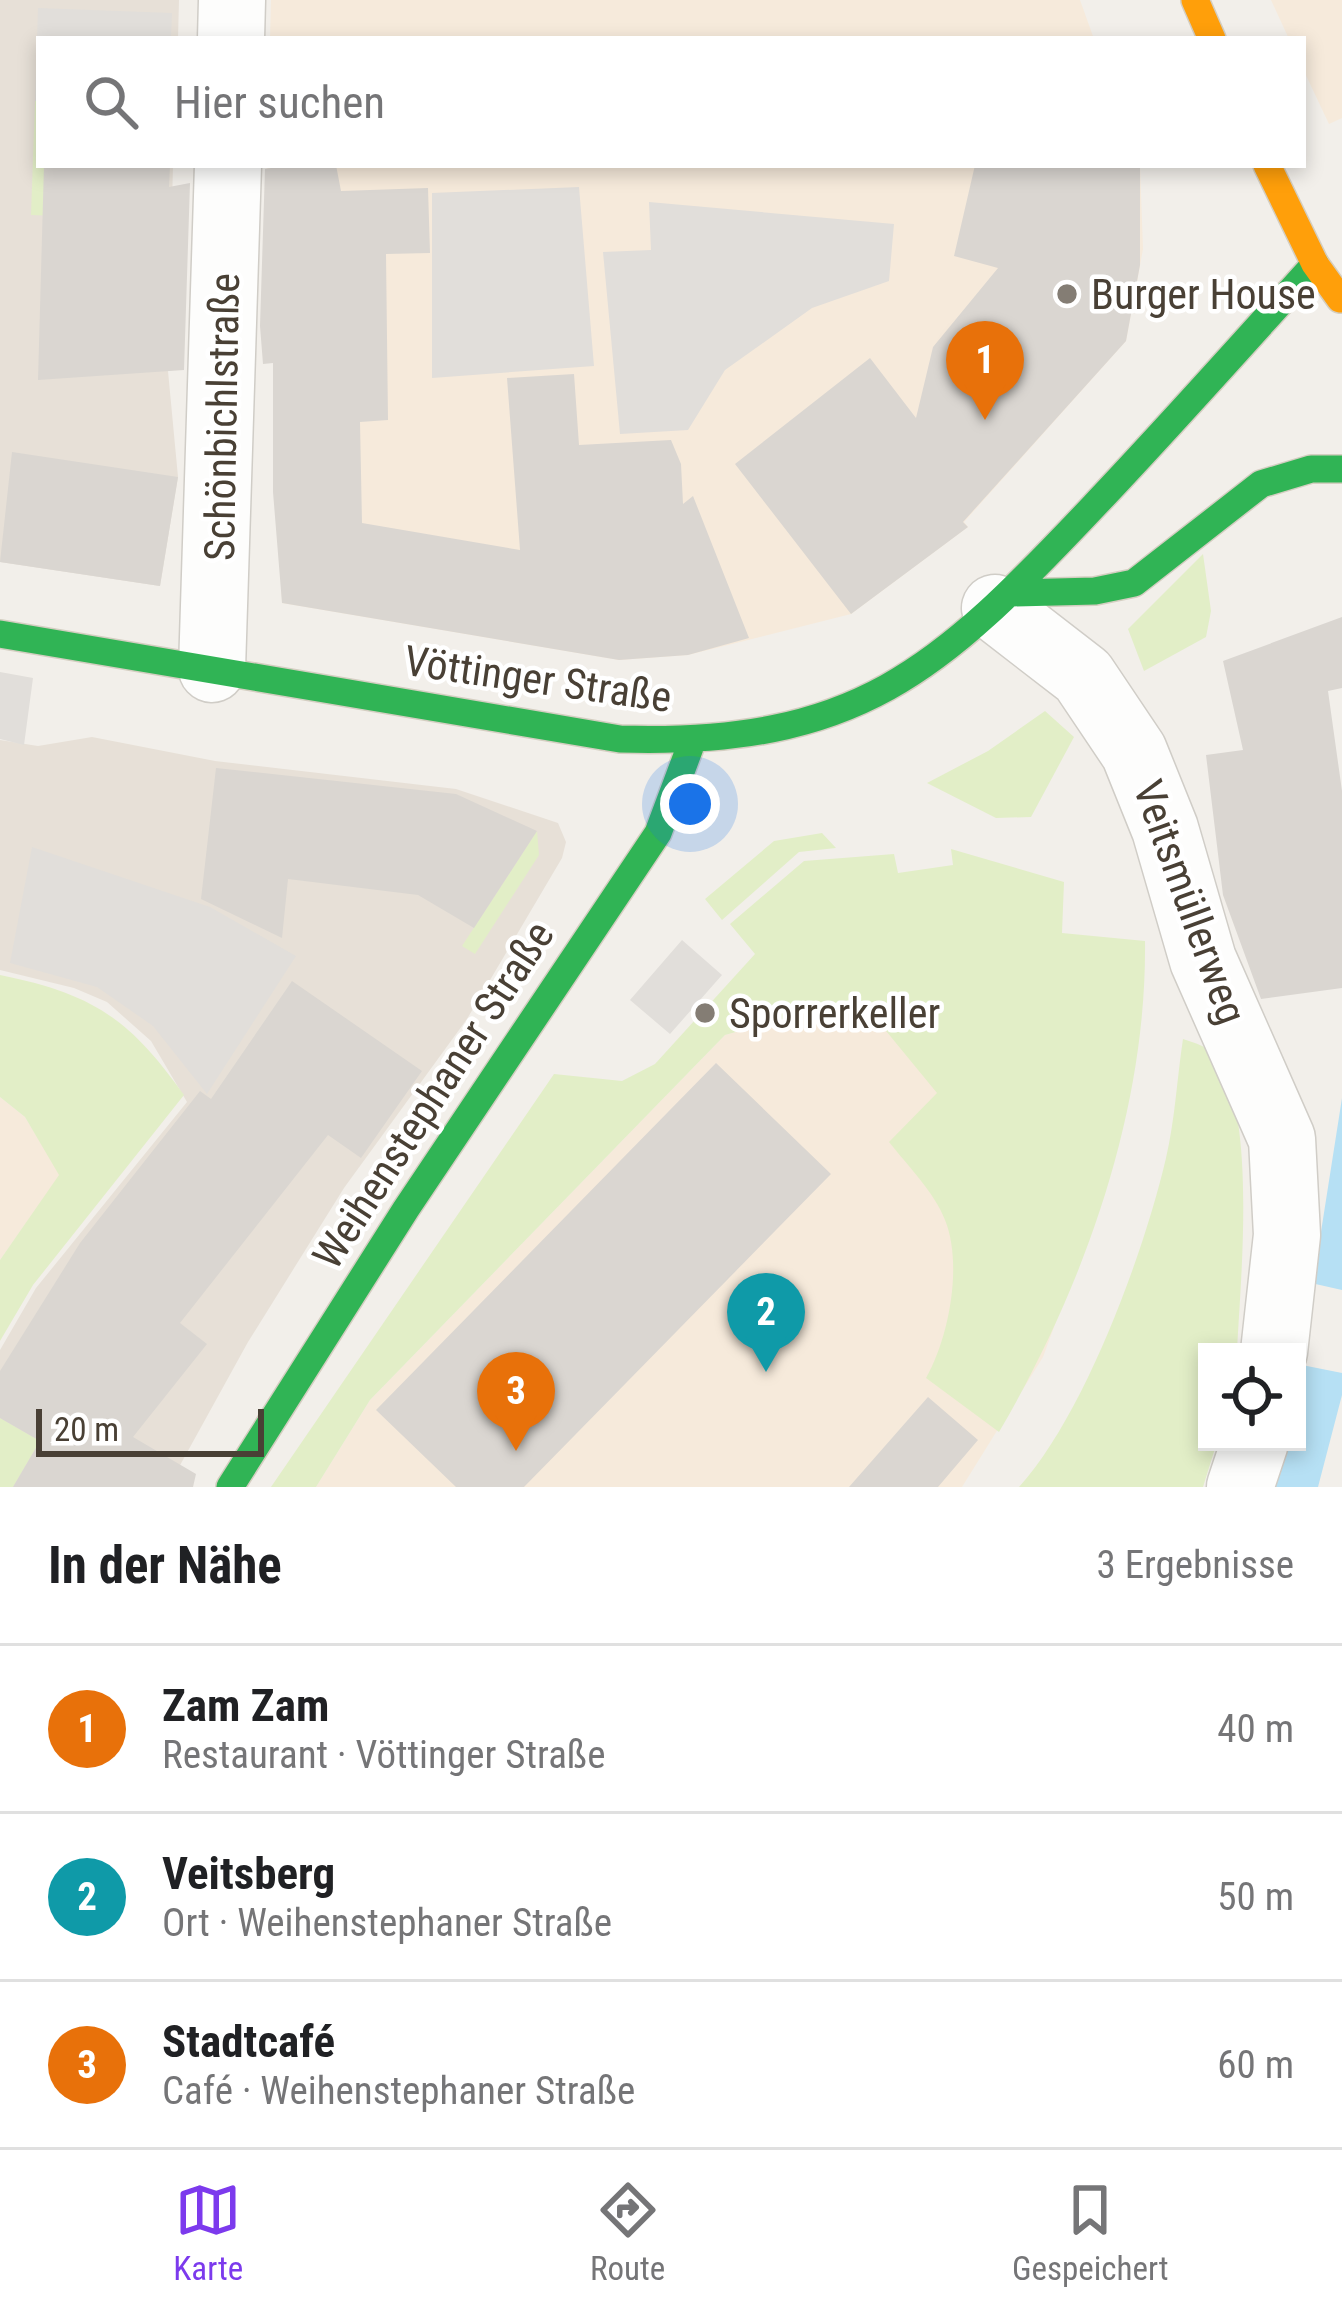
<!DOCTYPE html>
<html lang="de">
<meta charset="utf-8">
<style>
:root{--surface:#fff;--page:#f2f2f2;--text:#202124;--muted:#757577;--line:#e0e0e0;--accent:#7c3aed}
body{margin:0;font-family:"Roboto Condensed",sans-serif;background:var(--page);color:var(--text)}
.controls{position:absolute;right:36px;bottom:36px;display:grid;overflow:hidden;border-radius:0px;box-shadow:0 6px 18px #0003}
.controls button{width:108px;height:108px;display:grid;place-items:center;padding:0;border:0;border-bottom:3px solid var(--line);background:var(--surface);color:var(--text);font:60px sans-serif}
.scale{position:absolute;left:36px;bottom:30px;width:228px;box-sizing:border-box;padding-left:12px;border:6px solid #494035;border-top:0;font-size:33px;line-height:42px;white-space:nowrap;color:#494035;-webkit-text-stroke:9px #fff;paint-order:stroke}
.you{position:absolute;left:690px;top:804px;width:42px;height:42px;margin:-30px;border:9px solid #fff;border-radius:50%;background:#1a73e8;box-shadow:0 0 0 18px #1a73e833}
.badge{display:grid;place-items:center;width:78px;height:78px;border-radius:50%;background:var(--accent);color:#fff;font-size:39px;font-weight:700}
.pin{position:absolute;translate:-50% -99px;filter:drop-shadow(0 3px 6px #0008)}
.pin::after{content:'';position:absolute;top:63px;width:42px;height:36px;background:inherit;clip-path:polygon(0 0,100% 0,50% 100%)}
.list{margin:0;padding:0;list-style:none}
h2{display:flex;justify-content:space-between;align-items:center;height:156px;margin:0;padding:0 48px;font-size:51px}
h2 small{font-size:39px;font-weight:400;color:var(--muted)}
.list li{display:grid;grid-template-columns:78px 1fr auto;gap:36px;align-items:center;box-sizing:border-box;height:168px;padding:0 48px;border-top:3px solid var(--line)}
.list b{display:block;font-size:45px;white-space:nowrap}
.list p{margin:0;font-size:39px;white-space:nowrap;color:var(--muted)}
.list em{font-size:39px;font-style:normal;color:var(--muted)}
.icon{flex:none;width:66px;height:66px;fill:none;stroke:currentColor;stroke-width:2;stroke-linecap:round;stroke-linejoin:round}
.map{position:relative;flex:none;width:1342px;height:1487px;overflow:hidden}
.search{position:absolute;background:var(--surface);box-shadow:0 6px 18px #0003;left:36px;right:36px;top:36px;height:132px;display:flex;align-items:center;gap:30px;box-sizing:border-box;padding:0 42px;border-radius:0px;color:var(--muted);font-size:45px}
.sheet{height:660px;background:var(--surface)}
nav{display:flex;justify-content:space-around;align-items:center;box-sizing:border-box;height:168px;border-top:3px solid var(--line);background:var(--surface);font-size:33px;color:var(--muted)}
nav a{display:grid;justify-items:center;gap:6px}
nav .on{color:var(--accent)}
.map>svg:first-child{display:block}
.residential{fill:#e7e0d7}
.commercial{fill:#f6eadb}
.green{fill:#e2eec7}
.parking{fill:#e1deda}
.water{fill:#b6e0f4}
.pier{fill:#f2efea}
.building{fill:#dad6d1}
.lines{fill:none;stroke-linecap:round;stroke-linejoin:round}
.street-casing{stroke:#d0cdc7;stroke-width:69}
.fast-casing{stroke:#d4cec1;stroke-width:30}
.slow-casing{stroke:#d4cec1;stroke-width:30}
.street{stroke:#fdfdfc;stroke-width:66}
.fast{stroke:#30b455;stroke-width:27}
.slow{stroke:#ff9f0a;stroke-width:27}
.poi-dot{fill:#847d74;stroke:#fff;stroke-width:4.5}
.labels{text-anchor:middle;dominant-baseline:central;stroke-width:9;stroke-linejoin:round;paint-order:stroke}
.poi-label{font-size:42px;fill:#494035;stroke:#fff;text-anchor:start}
.street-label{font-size:42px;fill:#494035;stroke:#fff}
</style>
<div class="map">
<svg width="1342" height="1487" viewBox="0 0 1342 1487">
<rect width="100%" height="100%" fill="#f2efea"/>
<path class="residential" d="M 0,0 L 179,0 L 178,39 L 39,39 L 39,165 L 173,165 L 168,371 L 178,477 L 160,586 L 0,562 Z
M 92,737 L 215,761 L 456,789 L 558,823 L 566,842 L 562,858 L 467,1019 L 344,1188 L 248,1342 L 168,1487 L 0,1487 L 0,1350 L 36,1288 L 187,1102 L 151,1041 L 107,1002 L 74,988 L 0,970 L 0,740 L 38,746 Z"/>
<path class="commercial" d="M 271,0 L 1080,0 L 1094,39 L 270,39 Z
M 1271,0 L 1342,0 L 1342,118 L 1329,124 L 1303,69 L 1303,39 L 1289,39 Z
M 267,165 L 1140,165 L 1143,249 L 1126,341 L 964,522 L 968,527 L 851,614 L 688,655 L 619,660 L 282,603 Z
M 895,988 L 1105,1188 L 1043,1357 L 962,1487 L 316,1487 L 370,1400 L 725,1035 Z
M 0,1097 L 25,1117 L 60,1175 L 0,1260 Z"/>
<path class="green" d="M 35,101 L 39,101 L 39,165 L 130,165 L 128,219 L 31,215 Z
M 1203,554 L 1211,611 L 1206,637 L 1144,671 L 1128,629 Z
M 1045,711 L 1074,737 L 1031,817 L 996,818 L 927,783 L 988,751 Z
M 537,831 L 539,855 L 475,954 L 462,946 Z
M 822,833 L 836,848 L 799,852 L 722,920 L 705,899 L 774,841 Z
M 951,849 L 1064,882 L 1062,933 L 1145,941 C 1147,1111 1084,1287 999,1432 L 926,1378 C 949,1338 963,1264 945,1220 C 935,1193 907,1165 889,1142 L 937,1093 L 859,998 L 725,1035 L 370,1400 L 316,1487 L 271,1487 L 554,1074 L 622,1081 L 655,1064 L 755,954 L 730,924 L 804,861 L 894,854 L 898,873 L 953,865 Z
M 0,975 C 93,994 129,1018 184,1095 L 33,1285 L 0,1341 L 0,1260 L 59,1175 L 25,1117 L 0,1097 Z
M 1183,1039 C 1195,1043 1207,1046 1215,1056 C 1258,1111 1240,1283 1237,1352 L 1207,1352 L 1207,1442 L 1217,1442 L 1203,1487 L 1019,1487 C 1084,1416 1144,1253 1166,1158 C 1175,1120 1177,1078 1183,1039 Z
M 0,1418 L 40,1441 L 13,1487 L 0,1487 Z"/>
<path class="parking" d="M 38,8 L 172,13 L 171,39 L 39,39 L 39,101 L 35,101 Z
M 579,187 L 594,366 L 432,378 L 432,193 Z
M 649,202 L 894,224 L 889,281 L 812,308 L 725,370 L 688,430 L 620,434 L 603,252 L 651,250 Z
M 0,672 L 33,678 L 24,745 L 0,739 Z
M 32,847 L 210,907 L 296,956 L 207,1094 L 153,1026 L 97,987 L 10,963 Z
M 682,940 L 722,975 L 670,1034 L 630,1000 Z"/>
<path class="water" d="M 1342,1098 L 1342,1395 L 1318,1487 L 1261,1487 L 1277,1442 L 1297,1442 L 1297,1385 Z"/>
<path class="pier" d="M 1311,1283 L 1342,1290 L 1342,1373 L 1297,1364 Z"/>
<path class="building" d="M 44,165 L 170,165 L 169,187 L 190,183 L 184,370 L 38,380 Z
M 289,165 L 336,165 L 341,191 L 428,188 L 430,253 L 386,254 L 388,420 L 360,422 L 362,523 L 520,550 L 507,378 L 574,374 L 579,445 L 671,440 L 681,464 L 683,504 L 693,496 L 749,638 L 688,655 L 619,660 L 282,603 L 273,492 L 273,363 L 263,364 L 260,326 L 265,169 Z
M 975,165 L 1140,165 L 1140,265 L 1126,341 L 963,522 L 968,527 L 851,614 L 735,464 L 870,358 L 916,418 L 933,347 L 998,268 L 954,256 Z
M 12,452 L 178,477 L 160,586 L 0,562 Z
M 1342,617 L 1342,688 L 1328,691 L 1342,791 L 1342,988 L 1261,999 L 1223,895 L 1206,755 L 1243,750 L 1223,661 Z
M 216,768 L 456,794 L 537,831 L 474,928 L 418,895 L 288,879 L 282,938 L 201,899 Z
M 292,981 L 422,1071 L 361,1158 L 328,1135 L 180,1323 L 207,1344 L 133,1437 L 196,1474 L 193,1487 L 13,1487 L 40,1441 L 0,1418 L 0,1371 L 80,1243 L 200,1091 L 211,1099 Z
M 716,1063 L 831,1174 L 524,1487 L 456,1487 L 376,1410 Z
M 928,1397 L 978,1440 L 938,1487 L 849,1487 Z"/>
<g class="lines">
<defs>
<path id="street" d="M 231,39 L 232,0
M 995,608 L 1083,676 L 1134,752 L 1165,829 L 1203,960 L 1282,1139 L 1287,1235 L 1274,1352
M 212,669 L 228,165
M 1240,1487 L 1255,1442"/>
<path id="fast" d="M 1012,593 L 1095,591 L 1134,583 L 1261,484 L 1311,469 L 1342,469
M 0,634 L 620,739 C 858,746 938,671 1092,508 C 1168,428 1241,346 1315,264
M 230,1487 L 406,1209 L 658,833 L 692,742"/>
<path id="slow" d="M 1195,0 L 1212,39
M 1267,165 L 1315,264 L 1340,299"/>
</defs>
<use href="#street" class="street-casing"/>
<use href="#fast" class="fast-casing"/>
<use href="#slow" class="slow-casing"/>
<use href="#street" class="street"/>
<use href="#fast" class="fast"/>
<use href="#slow" class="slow"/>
</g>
<g class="poi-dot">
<circle cx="1067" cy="294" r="12"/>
<circle cx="705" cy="1013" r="12"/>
</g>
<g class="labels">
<g class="poi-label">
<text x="1091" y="294">Burger House</text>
<text x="729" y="1013">Sporrerkeller</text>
</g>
<g class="street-label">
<text transform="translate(222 417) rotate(-89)">Schönbichlstraße</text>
<text transform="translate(538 679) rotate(8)">Vöttinger Straße</text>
<text transform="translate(1190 902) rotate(70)">Veitsmüllerweg</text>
<text transform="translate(433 1095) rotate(-57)">Weihenstephaner Straße</text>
</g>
</g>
</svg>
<div class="controls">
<button><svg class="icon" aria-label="locate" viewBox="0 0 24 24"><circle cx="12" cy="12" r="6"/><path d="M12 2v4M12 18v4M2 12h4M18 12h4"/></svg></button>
</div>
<div class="scale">20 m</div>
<div class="you"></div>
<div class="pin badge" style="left:985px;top:420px;background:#e8710a">1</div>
<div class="pin badge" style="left:766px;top:1372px;background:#0f9aa8">2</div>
<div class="pin badge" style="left:516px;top:1451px;background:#e8710a">3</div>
<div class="search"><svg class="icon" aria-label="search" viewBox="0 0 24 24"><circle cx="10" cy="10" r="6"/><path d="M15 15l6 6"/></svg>Hier suchen</div>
</div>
<section class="sheet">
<h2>In der Nähe<small>3 Ergebnisse</small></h2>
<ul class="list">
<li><span class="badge" style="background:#e8710a">1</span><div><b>Zam Zam</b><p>Restaurant · Vöttinger Straße</p></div><em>40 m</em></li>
<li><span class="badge" style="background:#0f9aa8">2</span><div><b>Veitsberg</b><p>Ort · Weihenstephaner Straße</p></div><em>50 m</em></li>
<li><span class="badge" style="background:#e8710a">3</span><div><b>Stadtcafé</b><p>Café · Weihenstephaner Straße</p></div><em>60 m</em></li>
</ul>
</section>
<nav>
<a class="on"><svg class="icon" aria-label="map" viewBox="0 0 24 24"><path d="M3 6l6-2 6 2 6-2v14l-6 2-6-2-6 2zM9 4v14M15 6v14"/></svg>Karte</a>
<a><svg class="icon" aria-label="directions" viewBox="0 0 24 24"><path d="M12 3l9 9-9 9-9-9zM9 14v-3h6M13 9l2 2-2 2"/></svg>Route</a>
<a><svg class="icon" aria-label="saved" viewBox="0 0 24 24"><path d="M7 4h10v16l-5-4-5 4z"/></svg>Gespeichert</a>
</nav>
